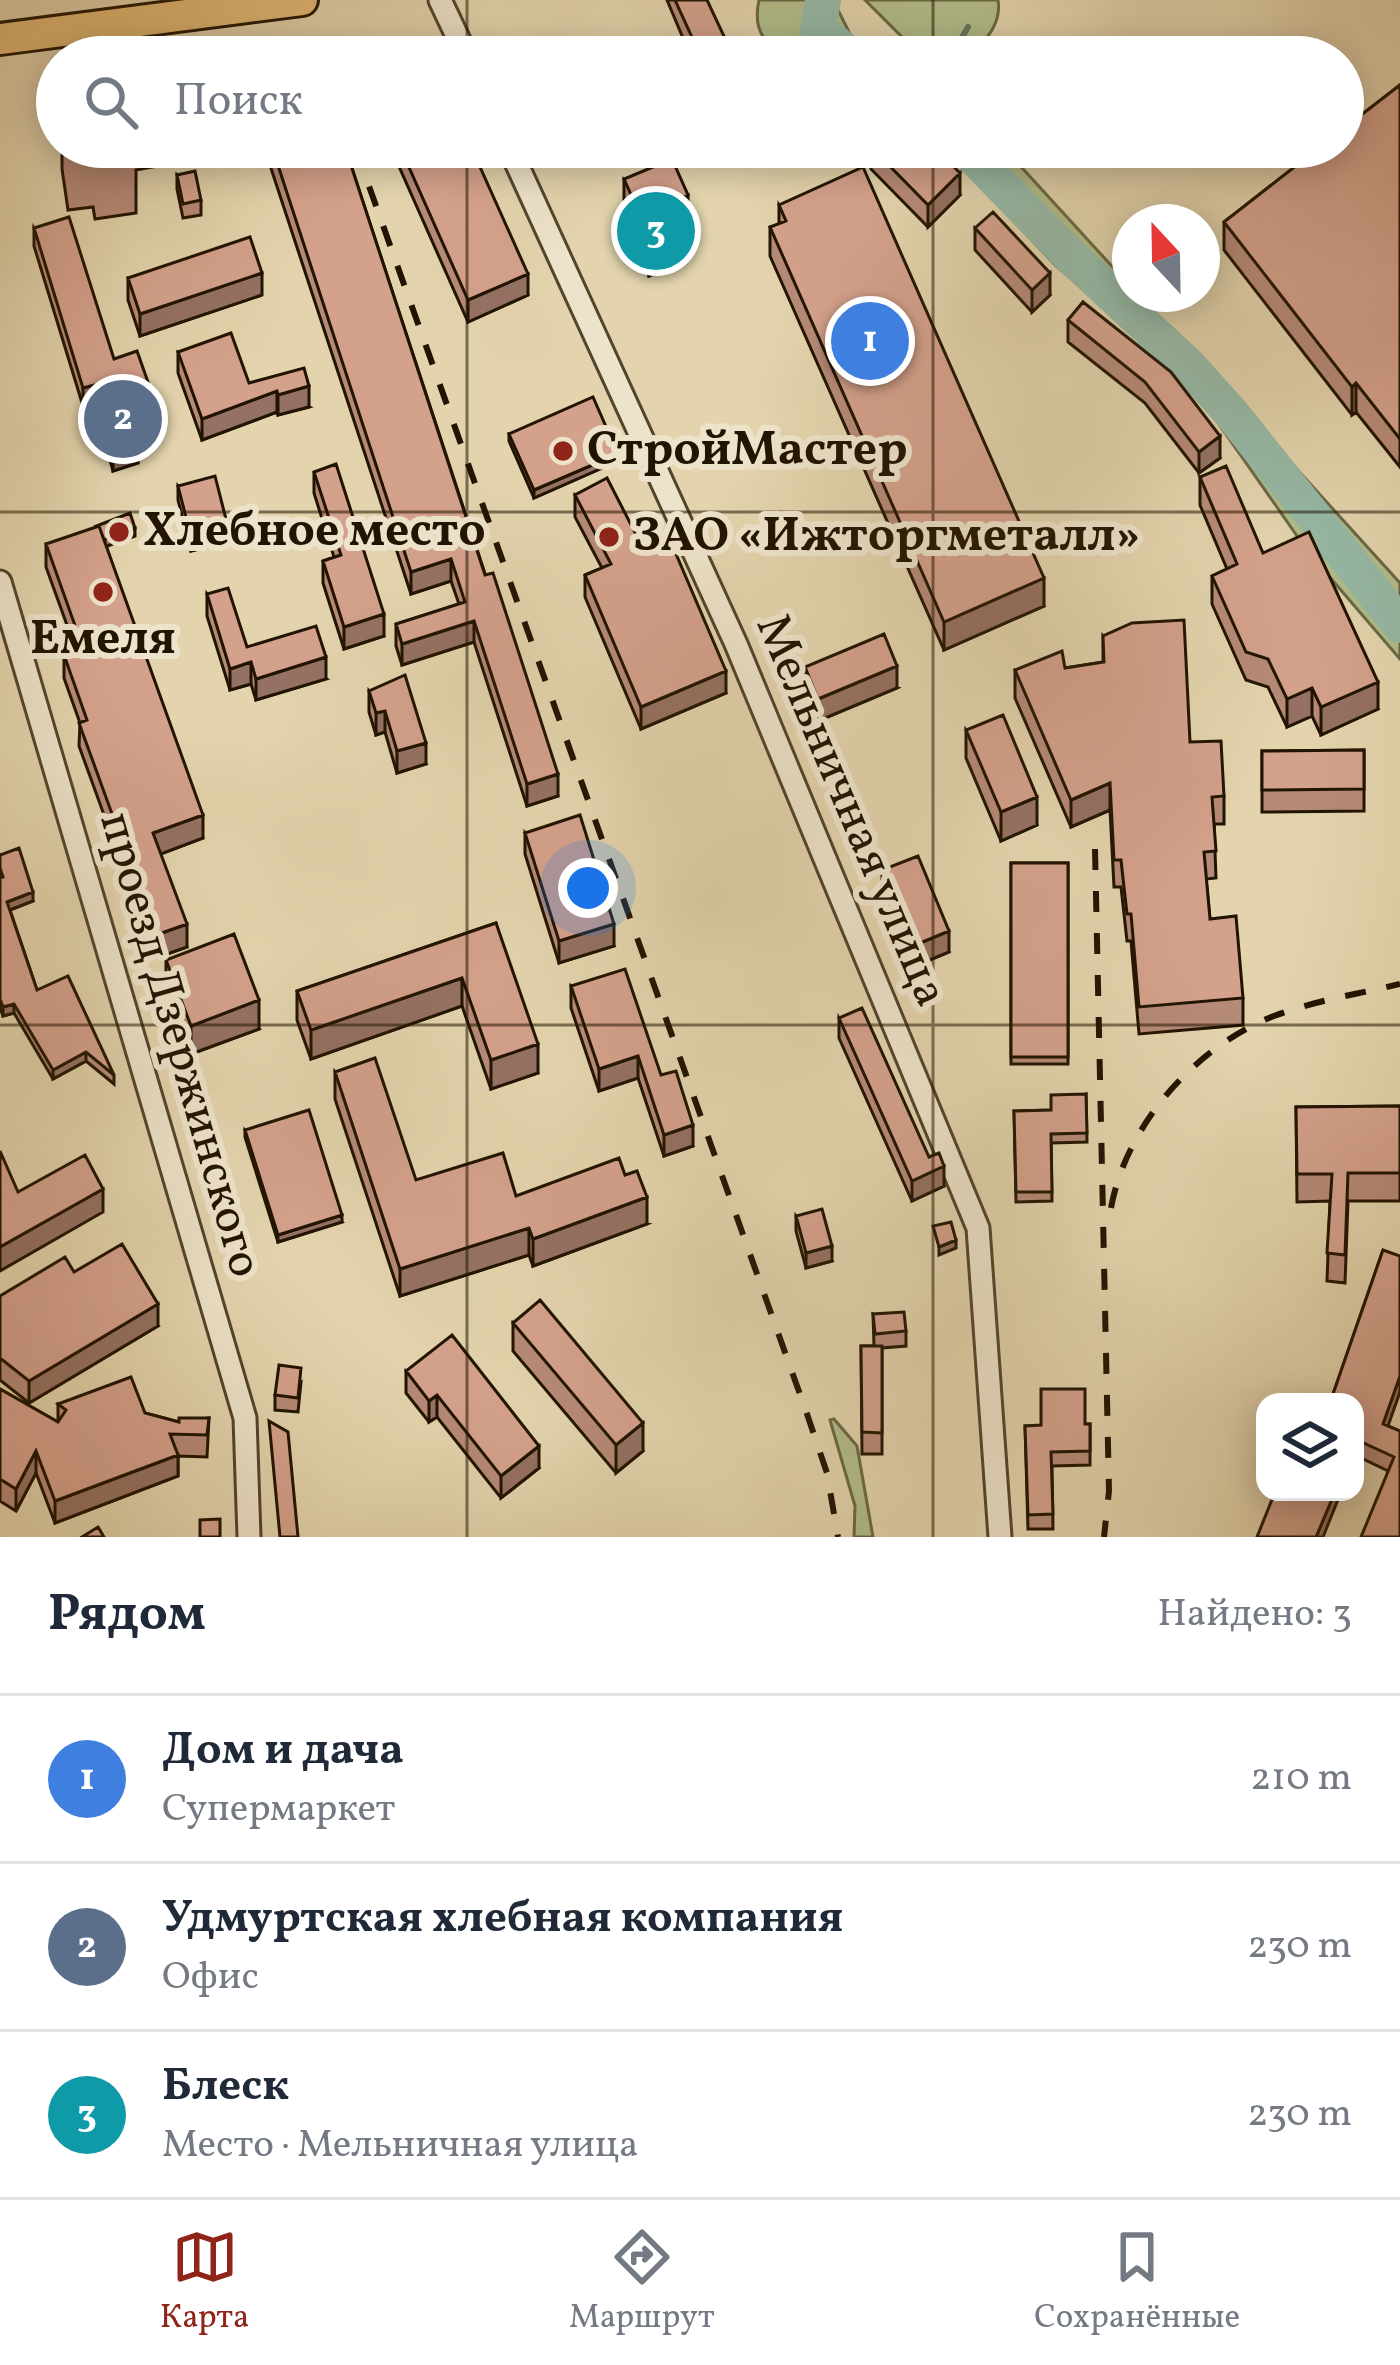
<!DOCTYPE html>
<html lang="ru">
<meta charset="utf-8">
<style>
:root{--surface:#fff;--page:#f6f6f7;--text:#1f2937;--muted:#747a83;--line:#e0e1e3;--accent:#8f2418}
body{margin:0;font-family:Vollkorn,serif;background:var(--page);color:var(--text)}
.controls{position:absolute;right:36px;bottom:36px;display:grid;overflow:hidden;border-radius:24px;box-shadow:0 6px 30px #0003}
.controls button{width:108px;height:108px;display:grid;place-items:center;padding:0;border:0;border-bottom:3px solid var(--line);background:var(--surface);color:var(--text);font:60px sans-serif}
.compass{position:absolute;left:1112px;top:204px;width:108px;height:108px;border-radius:50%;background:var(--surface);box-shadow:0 6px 30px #0003;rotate:338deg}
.you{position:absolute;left:588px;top:888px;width:42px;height:42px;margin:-30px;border:9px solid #fff;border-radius:50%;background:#1a73e8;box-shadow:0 0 0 18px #1a73e833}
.badge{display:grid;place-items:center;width:78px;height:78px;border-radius:50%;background:var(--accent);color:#fff;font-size:39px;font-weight:700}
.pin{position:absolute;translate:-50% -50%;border:6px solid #fff;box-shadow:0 3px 12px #0006}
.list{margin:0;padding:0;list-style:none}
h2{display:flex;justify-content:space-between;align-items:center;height:156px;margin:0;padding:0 48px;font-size:51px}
h2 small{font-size:39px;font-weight:400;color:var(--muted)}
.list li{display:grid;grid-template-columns:78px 1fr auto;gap:36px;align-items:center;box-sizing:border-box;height:168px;padding:0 48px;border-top:3px solid var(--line)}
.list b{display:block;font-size:45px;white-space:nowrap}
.list p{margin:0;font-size:39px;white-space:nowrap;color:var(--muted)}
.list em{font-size:39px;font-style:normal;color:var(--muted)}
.icon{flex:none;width:66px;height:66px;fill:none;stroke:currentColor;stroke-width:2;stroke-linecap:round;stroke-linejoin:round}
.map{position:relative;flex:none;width:1400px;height:1537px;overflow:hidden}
.search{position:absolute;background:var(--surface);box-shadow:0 6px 30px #0003;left:36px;right:36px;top:36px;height:132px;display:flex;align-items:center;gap:30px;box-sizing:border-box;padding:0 42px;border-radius:66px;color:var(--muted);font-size:45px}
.sheet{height:660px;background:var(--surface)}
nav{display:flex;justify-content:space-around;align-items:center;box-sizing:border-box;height:168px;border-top:3px solid var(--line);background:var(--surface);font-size:33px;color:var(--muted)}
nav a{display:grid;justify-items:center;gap:6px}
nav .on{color:var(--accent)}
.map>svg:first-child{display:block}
.green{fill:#b2bd8b;stroke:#6a6846;stroke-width:3}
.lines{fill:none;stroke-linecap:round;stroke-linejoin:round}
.stream{stroke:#677764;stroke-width:6}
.river{stroke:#96b9a6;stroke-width:36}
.street-casing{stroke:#52442d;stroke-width:27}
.primary-casing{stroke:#211402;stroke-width:36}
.street{stroke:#ede3ca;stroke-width:21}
.primary{stroke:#e2ba76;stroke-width:30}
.rail{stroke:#211402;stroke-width:6;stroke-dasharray:21 21;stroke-linecap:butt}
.wall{fill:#b68a78;stroke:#211402;stroke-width:3}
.shaded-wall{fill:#947162;stroke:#211402;stroke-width:3}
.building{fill:#d4a18c;stroke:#211402;stroke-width:3}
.grid{fill:none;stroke:#211402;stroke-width:3;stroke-opacity:0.55}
.poi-dot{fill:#8f2418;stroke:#ede3ca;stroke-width:4.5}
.labels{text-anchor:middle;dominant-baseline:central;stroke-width:12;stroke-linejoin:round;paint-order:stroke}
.poi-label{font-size:48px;font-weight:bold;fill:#211402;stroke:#ede3ca;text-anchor:start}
.street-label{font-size:48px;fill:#211402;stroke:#ede3ca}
</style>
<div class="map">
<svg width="1400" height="1537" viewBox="0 0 1400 1537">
<rect width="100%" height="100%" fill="#e3d4ad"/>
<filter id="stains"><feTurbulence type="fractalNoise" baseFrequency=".00167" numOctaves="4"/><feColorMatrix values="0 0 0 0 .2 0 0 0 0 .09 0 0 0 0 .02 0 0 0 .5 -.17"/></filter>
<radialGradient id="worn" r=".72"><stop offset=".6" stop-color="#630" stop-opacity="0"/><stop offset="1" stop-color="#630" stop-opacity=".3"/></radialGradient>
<path class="green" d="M 759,0 L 833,0 L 852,38 L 871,57 C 827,57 744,69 759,0 Z
M 865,0 L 998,0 C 1002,25 985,40 969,57 L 908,57 L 907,42 Z
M 944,147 L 1003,147 L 1130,286 L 1130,294 L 1138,294 L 1400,583 L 1400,659 L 1309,553 L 1181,370 L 1056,266 Z
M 834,1419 L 857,1446 L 873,1537 L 854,1537 L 855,1506 L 830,1420 Z"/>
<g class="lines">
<path class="stream" d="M 951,57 L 968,27"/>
<path class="river" d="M 823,0 L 818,29 L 852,57
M 964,147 L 1067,253 L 1188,365 L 1232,414 L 1400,625"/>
<defs>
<path id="street" d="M 440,0 L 467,57
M 509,147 L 736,644 L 978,1228 L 1000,1537
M 0,582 L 245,1418 L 249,1537"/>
<path id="primary" d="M 0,39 L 302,0"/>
</defs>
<use href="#street" class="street-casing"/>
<use href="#primary" class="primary-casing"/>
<use href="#street" class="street"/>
<use href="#primary" class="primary"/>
<path class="rail" d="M 355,147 L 807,1414 L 827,1473 L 838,1537
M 1095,849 L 1109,1491 L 1104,1537
M 1111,1208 C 1126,1125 1195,1047 1274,1016 C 1313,1001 1358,994 1400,984"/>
</g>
<path class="wall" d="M 667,0 L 707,0 L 730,57 L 691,57 Z
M 1400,85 L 1400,467 L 1356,412 L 1352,415 L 1224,250 L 1224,222 Z
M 62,147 L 163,147 L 163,165 L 136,170 L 136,213 L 95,219 L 93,207 L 68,210 L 62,169 Z
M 264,147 L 345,147 L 558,796 L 527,806 L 474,642 L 402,665 L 396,646 L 396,624 L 459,604 L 451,581 L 411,594 Z
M 397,147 L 471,147 L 528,295 L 468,322 L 397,162 Z
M 871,147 L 960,195 L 928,227 L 871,169 Z
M 177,175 L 201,200 L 201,215 L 183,218 L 177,189 Z
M 624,179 L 688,217 L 680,220 L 687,260 L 649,276 L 634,241 L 634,224 L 624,201 Z
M 779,205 L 1044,606 L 944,650 L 770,256 L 770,227 L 779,224 Z
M 34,228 L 114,359 L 154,417 L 145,420 L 148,448 L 138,452 L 138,463 L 113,471 L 94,402 L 83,406 L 34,246 Z
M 975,228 L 1050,295 L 1032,312 L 975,250 Z
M 128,278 L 262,295 L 140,336 L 128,300 Z
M 1083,302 L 1220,458 L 1199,473 L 1145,403 L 1068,342 L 1068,320 Z
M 178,352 L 249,383 L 309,407 L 278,415 L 277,412 L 202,440 L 178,373 Z
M 509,434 L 618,461 L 534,498 L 509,441 Z
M 314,472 L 384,636 L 344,649 L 323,583 L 323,561 L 334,557 L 314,493 Z
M 1200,477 L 1263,553 L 1378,709 L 1321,735 L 1312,716 L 1287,727 L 1268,687 L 1246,680 L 1212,604 L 1212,576 L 1227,569 L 1200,505 Z
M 178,486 L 228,542 L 191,551 L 178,500 Z
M 575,495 L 644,550 L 726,693 L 641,729 L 585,597 L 585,575 L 602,568 L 575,517 Z
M 135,536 L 106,546 L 203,838 L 160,854 L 187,947 L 156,958 L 79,746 L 80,723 L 64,678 L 64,655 L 76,650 L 46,567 L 46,544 Z
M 207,594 L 247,647 L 326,679 L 256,700 L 251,684 L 230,690 L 207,616 Z
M 1103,636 L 1190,742 L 1224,796 L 1224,824 L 1214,824 L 1216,878 L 1206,879 L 1210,919 L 1243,998 L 1243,1025 L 1139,1034 L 1131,941 L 1127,941 L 1121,887 L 1114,887 L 1110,810 L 1071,827 L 1015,698 L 1015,670 L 1065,668 L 1103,662 Z
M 805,667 L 897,688 L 818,721 L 805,688 Z
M 369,691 L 426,764 L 397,773 L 385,732 L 376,735 L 369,712 Z
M 966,730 L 1037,825 L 1001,841 L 966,758 Z
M 1364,750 L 1364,811 L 1262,812 L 1262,751 Z
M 525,833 L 614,946 L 559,963 L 525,854 Z
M 0,855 L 33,901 L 10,910 L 37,990 L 114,1075 L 114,1084 L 86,1061 L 53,1079 L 14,1013 L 3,1016 L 0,1008 Z
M 1011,863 L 1068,863 L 1068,1064 L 1011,1064 Z
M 882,870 L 949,952 L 913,967 L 882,892 Z
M 496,923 L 538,1073 L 491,1089 L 462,1006 L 311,1059 L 297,1020 L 297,991 Z
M 166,960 L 259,1029 L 191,1054 L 166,988 Z
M 571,986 L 661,1075 L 693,1146 L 664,1156 L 638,1078 L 599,1091 L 571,1008 Z
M 839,1018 L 944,1186 L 912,1201 L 839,1038 Z
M 335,1072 L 416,1180 L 647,1224 L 533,1266 L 529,1255 L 400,1296 L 335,1099 Z
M 1086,1094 L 1087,1142 L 1051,1143 L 1052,1201 L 1016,1202 L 1014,1111 L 1051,1110 Z
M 1400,1106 L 1400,1201 L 1348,1201 L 1345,1283 L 1327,1281 L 1330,1201 L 1297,1202 L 1296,1107 Z
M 245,1130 L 342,1222 L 278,1242 L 245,1137 Z
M 796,1216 L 832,1261 L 806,1268 L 796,1231 Z
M 1383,1250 L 1388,1426 L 1400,1431 L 1400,1537 L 1388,1471 L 1355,1455 L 1355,1402 L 1332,1402 L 1332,1397 Z
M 74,1272 L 158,1326 L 29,1403 L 0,1380 L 0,1296 Z
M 873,1314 L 906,1331 L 906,1346 L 882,1348 L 882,1454 L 862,1454 L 861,1346 L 874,1346 Z
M 513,1323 L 643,1451 L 616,1473 L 513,1351 Z
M 406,1371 L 539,1468 L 501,1498 L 437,1417 L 429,1422 L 406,1393 Z
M 301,1382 L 298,1412 L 275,1410 L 275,1395 Z
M 0,1389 L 58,1422 L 58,1404 L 145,1413 L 179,1422 L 209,1418 L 207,1457 L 178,1456 L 178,1476 L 55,1523 L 36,1473 L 16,1511 L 0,1501 Z
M 1090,1424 L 1090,1465 L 1052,1466 L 1053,1529 L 1028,1529 L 1025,1426 Z"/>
<path class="shaded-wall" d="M 730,49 L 730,57 L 713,57 Z
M 960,173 L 960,195 L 928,227 L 928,205 Z
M 688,195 L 688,217 L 672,224 L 672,202 Z
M 687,238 L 687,260 L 649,276 L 649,255 Z
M 262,273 L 262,295 L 140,336 L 140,314 Z
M 1050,273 L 1050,295 L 1032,312 L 1032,290 Z
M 528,274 L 528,295 L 468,322 L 468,300 Z
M 1356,383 L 1356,412 L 1352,415 L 1352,387 Z
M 94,385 L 94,402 L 83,406 L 83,388 Z
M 309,386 L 309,407 L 278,415 L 278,395 Z
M 277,391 L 277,412 L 202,440 L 202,419 Z
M 154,399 L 154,417 L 139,422 L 139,404 Z
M 148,431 L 148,448 L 138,452 L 138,463 L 113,471 L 113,453 L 135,435 Z
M 1220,436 L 1220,458 L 1199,473 L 1199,452 Z
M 618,454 L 618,461 L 534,498 L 534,490 Z
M 228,527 L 228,542 L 191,551 L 191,537 Z
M 135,528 L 135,536 L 99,549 L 99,541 Z
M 451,559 L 451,581 L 411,594 L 411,572 Z
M 1044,578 L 1044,606 L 944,650 L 944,622 Z
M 384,614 L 384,636 L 344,649 L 344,627 Z
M 474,621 L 474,642 L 402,665 L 402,644 Z
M 326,657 L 326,679 L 256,700 L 256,679 Z
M 251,662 L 251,684 L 230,690 L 230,669 Z
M 897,666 L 897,688 L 818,721 L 818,699 Z
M 726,671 L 726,693 L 641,729 L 641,707 Z
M 1378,682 L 1378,709 L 1321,735 L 1321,707 Z
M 1312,688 L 1312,716 L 1287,727 L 1287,699 Z
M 385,711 L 385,732 L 376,735 L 376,713 Z
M 426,743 L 426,764 L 397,773 L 397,751 Z
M 558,774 L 558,796 L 527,806 L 527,784 Z
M 1110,783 L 1110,810 L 1071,827 L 1071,800 Z
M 1037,797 L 1037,825 L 1001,841 L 1001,812 Z
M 203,815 L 203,838 L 153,857 L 153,833 Z
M 33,892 L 33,901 L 7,911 L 7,902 Z
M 187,924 L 187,947 L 156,958 L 156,935 Z
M 614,924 L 614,946 L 559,963 L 559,941 Z
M 949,931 L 949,952 L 913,967 L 913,946 Z
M 462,978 L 462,1006 L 311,1059 L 311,1030 Z
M 259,1000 L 259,1029 L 191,1054 L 191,1026 Z
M 14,1004 L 14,1013 L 3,1016 L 3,1007 Z
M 538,1044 L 538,1073 L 491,1089 L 491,1060 Z
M 86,1052 L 86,1061 L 53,1079 L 53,1070 Z
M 638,1056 L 638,1078 L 599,1091 L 599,1069 Z
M 693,1125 L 693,1146 L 664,1156 L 664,1135 Z
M 944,1166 L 944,1186 L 912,1201 L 912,1181 Z
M 103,1189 L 103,1212 L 0,1271 L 0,1247 Z
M 647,1197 L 647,1224 L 533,1266 L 533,1239 Z
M 342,1215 L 342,1222 L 278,1242 L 278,1235 Z
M 529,1228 L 529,1255 L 400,1296 L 400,1269 Z
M 956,1240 L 956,1248 L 939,1255 L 939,1247 Z
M 832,1246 L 832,1261 L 806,1268 L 806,1253 Z
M 158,1304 L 158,1326 L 29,1403 L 29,1381 Z
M 1400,1376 L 1400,1392 L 1383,1440 L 1383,1424 Z
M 437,1395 L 437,1417 L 429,1422 L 429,1401 Z
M 643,1423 L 643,1451 L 616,1473 L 616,1445 Z
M 539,1446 L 539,1468 L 501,1498 L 501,1476 Z
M 36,1451 L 36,1473 L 16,1511 L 16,1489 Z
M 178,1455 L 178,1476 L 55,1523 L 55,1501 Z
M 1335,1492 L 1341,1492 L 1323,1537 L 1316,1537 Z"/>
<path class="building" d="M 675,0 L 707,0 L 730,49 L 713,57 L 701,57 Z
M 311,44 L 315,57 L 272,57 Z
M 1400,85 L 1400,439 L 1356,383 L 1352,387 L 1224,222 L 1320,147 L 1343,147 L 1343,129 Z
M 68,147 L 135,147 L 136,154 L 95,160 L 93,148 L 68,151 Z
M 272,147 L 345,147 L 485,575 L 493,573 L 558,774 L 527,784 L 474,621 L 402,644 L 396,624 L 465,602 L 451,559 L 411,572 Z
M 400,147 L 471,147 L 528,274 L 468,300 Z
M 871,147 L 934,147 L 960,173 L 928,205 Z
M 672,159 L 688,195 L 672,202 L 687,238 L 649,255 L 634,219 L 641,217 L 624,179 Z
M 863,167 L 1044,578 L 944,622 L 770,227 L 786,221 L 779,205 Z
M 195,171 L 201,200 L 183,204 L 177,175 Z
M 993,212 L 1050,273 L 1032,290 L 975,228 Z
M 69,217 L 114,359 L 137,351 L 154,399 L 139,404 L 148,431 L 135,435 L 138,445 L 113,453 L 94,385 L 83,388 L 34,228 Z
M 250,237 L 262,273 L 140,314 L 128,278 Z
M 1083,302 L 1171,372 L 1220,436 L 1199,452 L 1145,382 L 1068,320 Z
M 231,333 L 249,383 L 304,368 L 309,386 L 278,395 L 277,391 L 202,419 L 178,352 Z
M 593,397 L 618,454 L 534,490 L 509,434 Z
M 336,464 L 384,614 L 344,627 L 323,561 L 341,555 L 314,472 Z
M 1226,466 L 1263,553 L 1309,532 L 1378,682 L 1321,707 L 1312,688 L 1287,699 L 1268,659 L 1246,652 L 1212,576 L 1237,564 L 1200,477 Z
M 215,476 L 228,527 L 191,537 L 178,486 Z
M 607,478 L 644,550 L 670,540 L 726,671 L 641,707 L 585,575 L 611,564 L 575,495 Z
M 130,513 L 135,528 L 104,540 L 99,526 L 94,527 Z
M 99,526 L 203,815 L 153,833 L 187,924 L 156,935 L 79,723 L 87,720 L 64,655 L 83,648 L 46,544 Z
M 228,588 L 247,647 L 316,626 L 326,657 L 256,679 L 251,662 L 230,669 L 207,594 Z
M 1184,620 L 1190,742 L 1221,741 L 1224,796 L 1212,797 L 1216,851 L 1204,852 L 1210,919 L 1236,916 L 1243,998 L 1139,1007 L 1131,914 L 1127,914 L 1121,860 L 1114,860 L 1110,783 L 1071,800 L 1015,670 L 1062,651 L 1065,668 L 1104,662 L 1103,636 L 1132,623 Z
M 884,634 L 897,666 L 818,699 L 805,667 Z
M 405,675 L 426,743 L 397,751 L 385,711 L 376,713 L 369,691 Z
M 1003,715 L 1037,797 L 1001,812 L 966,730 Z
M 1364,750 L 1364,789 L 1262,790 L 1262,751 Z
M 580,815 L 614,924 L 559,941 L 525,833 Z
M 19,848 L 33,892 L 7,902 L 37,990 L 68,976 L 114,1075 L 86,1052 L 53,1070 L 14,1004 L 3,1007 L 0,999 L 0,878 L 3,877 L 0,868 L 0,855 Z
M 918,856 L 949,931 L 913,946 L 882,870 Z
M 1011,863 L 1068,863 L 1068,1057 L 1011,1057 Z
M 496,923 L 538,1044 L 491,1060 L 462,978 L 311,1030 L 297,991 Z
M 234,934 L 259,1000 L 191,1026 L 166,960 Z
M 625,969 L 661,1075 L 676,1071 L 693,1125 L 664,1135 L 638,1056 L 599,1069 L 571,986 Z
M 862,1008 L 929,1157 L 939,1153 L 944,1166 L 912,1181 L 839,1018 Z
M 375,1058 L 416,1180 L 503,1153 L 516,1196 L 619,1158 L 625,1175 L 637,1171 L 647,1197 L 533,1239 L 529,1228 L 400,1269 L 335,1072 Z
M 1086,1094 L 1087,1133 L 1051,1134 L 1052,1192 L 1016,1192 L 1014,1111 L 1051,1110 L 1051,1095 Z
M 1400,1106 L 1400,1173 L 1348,1173 L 1345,1255 L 1327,1253 L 1332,1174 L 1297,1174 L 1296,1107 Z
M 309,1110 L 342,1215 L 278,1235 L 245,1130 Z
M 0,1151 L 18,1192 L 85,1155 L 103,1189 L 0,1247 Z
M 822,1209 L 832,1246 L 806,1253 L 796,1216 Z
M 951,1222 L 956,1240 L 939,1247 L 933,1226 Z
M 122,1244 L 158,1304 L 29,1381 L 0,1358 L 0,1296 L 65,1257 L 74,1272 Z
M 1383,1250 L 1400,1256 L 1400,1376 L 1383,1424 L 1400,1431 L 1400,1537 L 1361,1537 L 1394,1457 L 1355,1439 L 1355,1402 L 1346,1402 L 1332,1397 Z
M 540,1300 L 643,1423 L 616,1445 L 513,1323 Z
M 904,1312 L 906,1331 L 875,1334 L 873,1314 Z
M 452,1335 L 539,1446 L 501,1476 L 437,1395 L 429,1401 L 406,1371 Z
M 861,1346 L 882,1346 L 882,1433 L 862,1432 Z
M 279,1365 L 301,1368 L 298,1398 L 275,1395 Z
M 131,1377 L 145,1413 L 179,1422 L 179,1418 L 209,1418 L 207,1435 L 170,1434 L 178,1455 L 55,1501 L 36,1451 L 16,1489 L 0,1479 L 0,1389 L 58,1422 L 66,1410 L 58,1404 Z
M 1041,1389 L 1085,1389 L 1085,1424 L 1090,1424 L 1090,1451 L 1051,1452 L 1053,1514 L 1028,1515 L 1025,1426 L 1041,1425 Z
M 269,1421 L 288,1432 L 298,1537 L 280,1537 Z
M 1275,1492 L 1335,1492 L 1316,1537 L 1257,1537 Z
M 220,1519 L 220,1537 L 200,1537 L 200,1520 Z
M 98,1527 L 104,1537 L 82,1537 Z"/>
<path class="grid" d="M 467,0 L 467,57M 933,0 L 933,57M 467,147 L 467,1537M 933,147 L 933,1537M 0,512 L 1400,512M 0,1025 L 1400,1025"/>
<g class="poi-dot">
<circle cx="563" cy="451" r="12"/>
<circle cx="119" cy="532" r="12"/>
<circle cx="609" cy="537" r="12"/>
<circle cx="103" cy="592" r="12"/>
</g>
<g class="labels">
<g class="poi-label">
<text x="587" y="451">СтройМастер</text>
<text x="143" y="532">Хлебное место</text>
<text x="633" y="537">ЗАО «Ижторгметалл»</text>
<text x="103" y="640" text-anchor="middle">Емеля</text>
</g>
<g class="street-label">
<text transform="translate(850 811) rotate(67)">Мельничная улица</text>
<text transform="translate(179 1045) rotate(74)">проезд Дзержинского</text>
</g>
</g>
<rect width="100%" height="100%" filter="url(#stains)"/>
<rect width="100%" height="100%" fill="url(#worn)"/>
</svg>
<div class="controls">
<button><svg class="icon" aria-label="layers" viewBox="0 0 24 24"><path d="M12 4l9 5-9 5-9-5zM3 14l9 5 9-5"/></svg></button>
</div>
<svg class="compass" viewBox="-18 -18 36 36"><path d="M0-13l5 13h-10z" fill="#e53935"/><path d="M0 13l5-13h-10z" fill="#747a83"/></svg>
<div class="you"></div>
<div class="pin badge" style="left:870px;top:341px;background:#3f7fe0">1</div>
<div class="pin badge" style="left:123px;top:419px;background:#5c6f8a">2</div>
<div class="pin badge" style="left:656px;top:231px;background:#0f9aa8">3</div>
<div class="search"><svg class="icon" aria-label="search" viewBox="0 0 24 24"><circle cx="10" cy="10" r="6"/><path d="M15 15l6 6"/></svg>Поиск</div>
</div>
<section class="sheet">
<h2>Рядом<small>Найдено: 3</small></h2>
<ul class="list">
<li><span class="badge" style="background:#3f7fe0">1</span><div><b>Дом и дача</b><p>Супермаркет</p></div><em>210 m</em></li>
<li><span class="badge" style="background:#5c6f8a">2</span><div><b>Удмуртская хлебная компания</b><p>Офис</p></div><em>230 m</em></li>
<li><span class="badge" style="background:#0f9aa8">3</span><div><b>Блеск</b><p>Место · Мельничная улица</p></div><em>230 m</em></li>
</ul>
</section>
<nav>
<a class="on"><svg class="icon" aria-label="map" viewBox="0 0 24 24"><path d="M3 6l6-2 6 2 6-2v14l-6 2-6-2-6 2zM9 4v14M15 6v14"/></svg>Карта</a>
<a><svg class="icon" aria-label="directions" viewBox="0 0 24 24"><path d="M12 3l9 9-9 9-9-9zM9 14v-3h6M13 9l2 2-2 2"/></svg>Маршрут</a>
<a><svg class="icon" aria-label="saved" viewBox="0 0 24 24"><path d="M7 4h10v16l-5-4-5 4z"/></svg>Сохранённые</a>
</nav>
